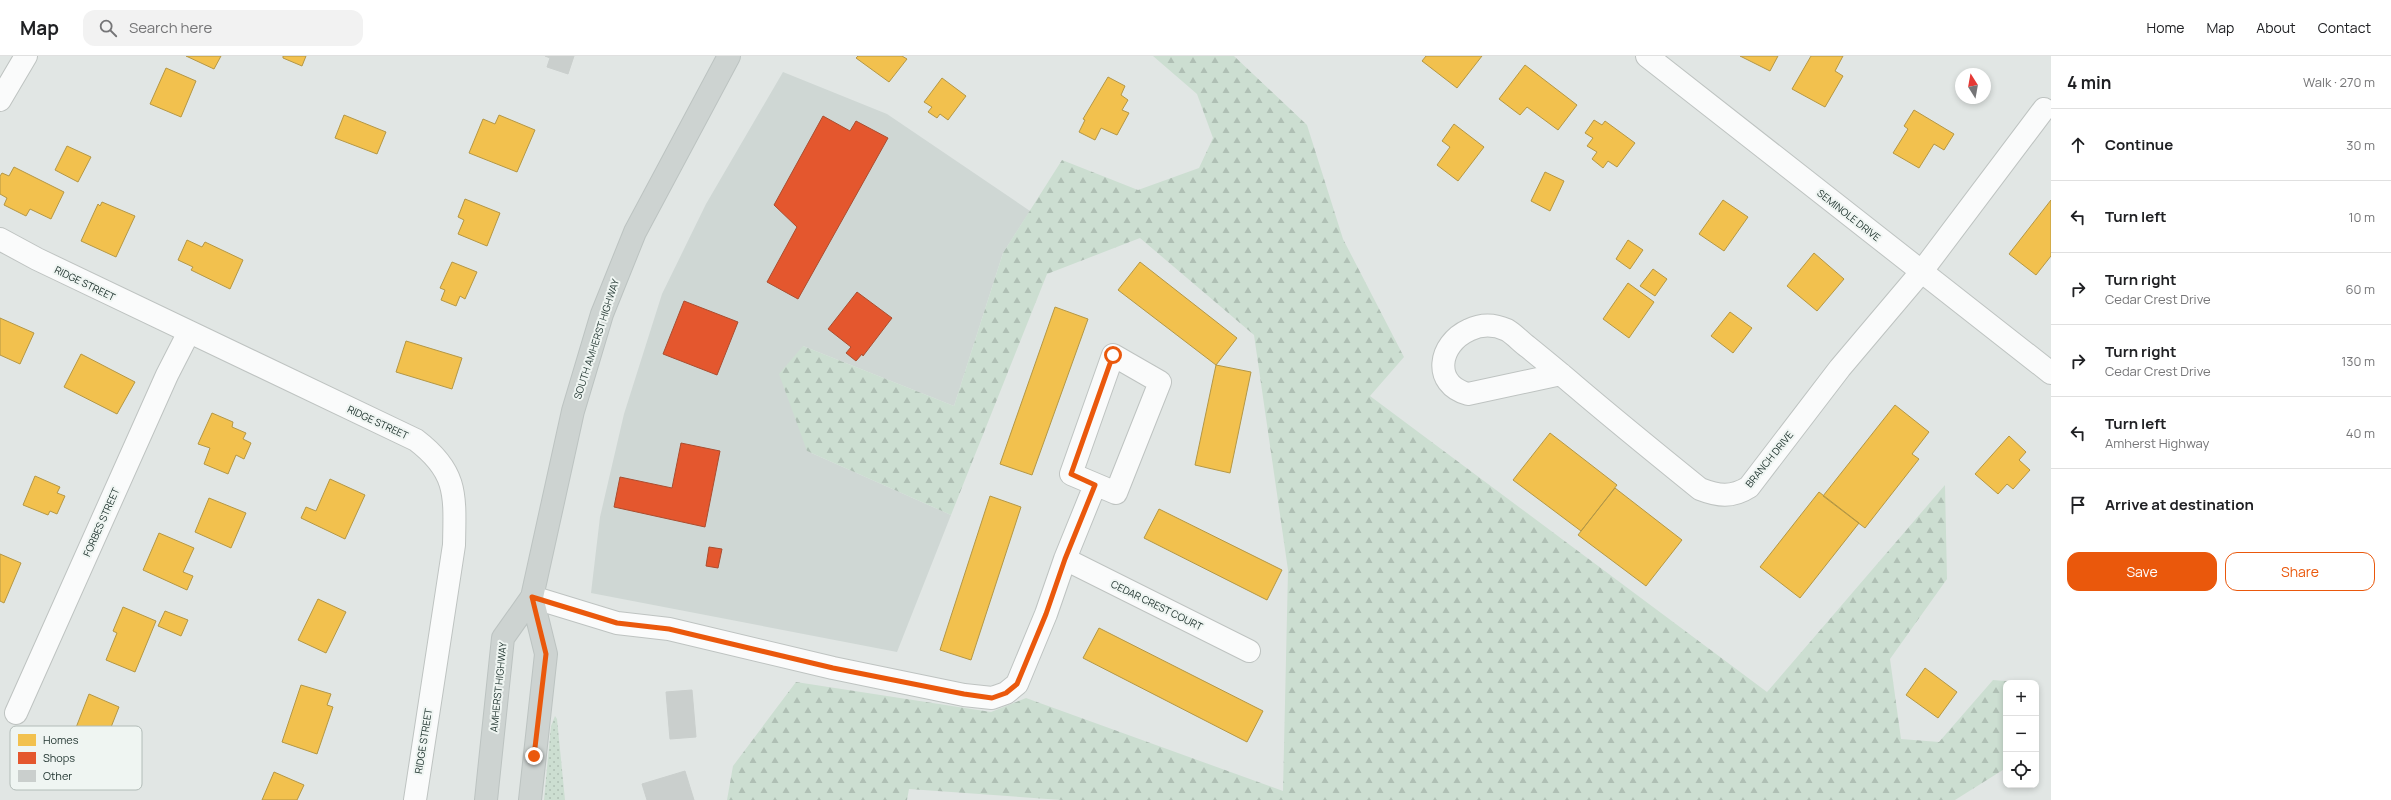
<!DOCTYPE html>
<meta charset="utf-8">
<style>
:root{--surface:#fff;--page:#f2f2f2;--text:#202124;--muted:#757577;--line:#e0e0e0;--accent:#ea580c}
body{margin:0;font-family:Manrope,sans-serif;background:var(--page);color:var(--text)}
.controls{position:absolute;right:12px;bottom:12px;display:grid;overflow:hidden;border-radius:8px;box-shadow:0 2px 6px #0003}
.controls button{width:36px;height:36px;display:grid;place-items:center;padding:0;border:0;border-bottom:1px solid var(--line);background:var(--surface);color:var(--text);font:20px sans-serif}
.compass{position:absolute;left:1955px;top:12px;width:36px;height:36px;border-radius:50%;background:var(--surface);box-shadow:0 2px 6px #0003;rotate:349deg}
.stop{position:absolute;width:12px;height:12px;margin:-9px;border:3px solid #ea580c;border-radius:50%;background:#fff}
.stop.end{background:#ea580c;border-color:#fff;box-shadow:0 1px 4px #0008}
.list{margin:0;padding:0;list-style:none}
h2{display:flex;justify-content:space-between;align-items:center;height:52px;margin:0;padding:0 16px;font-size:17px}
h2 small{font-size:13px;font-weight:400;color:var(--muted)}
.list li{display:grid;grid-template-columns:26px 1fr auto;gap:12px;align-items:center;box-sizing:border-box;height:72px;padding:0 16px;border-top:1px solid var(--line)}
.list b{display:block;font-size:15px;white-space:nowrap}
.list p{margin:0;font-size:13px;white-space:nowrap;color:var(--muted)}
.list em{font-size:13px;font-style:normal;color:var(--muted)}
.actions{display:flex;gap:8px;padding:12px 16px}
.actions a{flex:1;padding:9px 0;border:1px solid var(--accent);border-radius:12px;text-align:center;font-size:14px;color:var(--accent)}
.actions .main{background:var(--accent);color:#fff}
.icon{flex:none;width:22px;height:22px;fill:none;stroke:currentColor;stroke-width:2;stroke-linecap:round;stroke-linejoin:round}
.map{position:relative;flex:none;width:2051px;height:744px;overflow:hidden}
header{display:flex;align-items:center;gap:24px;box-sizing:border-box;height:56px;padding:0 20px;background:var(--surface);border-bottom:1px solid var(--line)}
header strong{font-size:19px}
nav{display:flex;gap:22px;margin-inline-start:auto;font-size:14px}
.search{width:280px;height:36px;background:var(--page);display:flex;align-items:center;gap:10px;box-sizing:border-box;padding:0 14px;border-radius:12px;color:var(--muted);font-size:15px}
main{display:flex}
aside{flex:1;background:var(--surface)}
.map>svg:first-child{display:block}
.built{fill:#cfd7d4}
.green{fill:url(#green-dots)}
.forest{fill:url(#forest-firs)}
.homes{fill:#f2c14e;stroke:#b49745}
.shops{fill:#e4572e;stroke:#aa4d2f}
.building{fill:#cacfcd;stroke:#cacfcd}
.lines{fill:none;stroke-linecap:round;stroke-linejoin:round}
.minor-casing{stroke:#bec3c1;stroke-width:24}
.major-casing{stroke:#bcc3c1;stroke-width:24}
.minor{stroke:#fafbfb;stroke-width:22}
.major{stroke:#cdd3d1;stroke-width:22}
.route{stroke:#ea580c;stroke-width:5}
.labels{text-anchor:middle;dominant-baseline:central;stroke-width:4;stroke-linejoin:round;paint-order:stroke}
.street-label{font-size:10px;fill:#223631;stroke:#eff5f2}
.key{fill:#eff5f2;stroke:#b2bcb8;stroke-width:1}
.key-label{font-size:11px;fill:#223631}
</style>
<header>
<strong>Map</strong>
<div class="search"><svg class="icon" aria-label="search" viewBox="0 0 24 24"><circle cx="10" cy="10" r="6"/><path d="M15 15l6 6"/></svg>Search here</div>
<nav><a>Home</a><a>Map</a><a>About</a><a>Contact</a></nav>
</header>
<main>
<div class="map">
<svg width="2051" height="744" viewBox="0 0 2051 744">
<defs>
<pattern id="green-dots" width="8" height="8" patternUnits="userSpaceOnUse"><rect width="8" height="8" fill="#ccded1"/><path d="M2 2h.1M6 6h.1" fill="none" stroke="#afbfb4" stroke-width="1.8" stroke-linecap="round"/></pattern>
<pattern id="forest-firs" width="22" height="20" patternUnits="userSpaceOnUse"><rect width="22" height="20" fill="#ccded1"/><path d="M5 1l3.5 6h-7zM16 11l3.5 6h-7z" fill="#afbfb4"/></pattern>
</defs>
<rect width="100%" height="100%" fill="#e1e6e4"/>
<path class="built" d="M 783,16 L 887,58 L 1030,155 L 1003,197 L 954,350 L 803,290 L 807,395 L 951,459 L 897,596 L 591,537 L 600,461 L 624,358 L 662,238 L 706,148 Z"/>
<path class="green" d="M 555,660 L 557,663 L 565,744 L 544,744 L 551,670 Z"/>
<path class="forest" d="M 1153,0 L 1234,0 L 1307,69 L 1343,183 L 1404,301 L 1370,340 L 1767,636 L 1945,429 L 1947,523 L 1890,603 L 1901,683 L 1939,686 L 1993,624 L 2028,627 L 2006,627 L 2006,712 L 1955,744 L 1062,744 L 909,733 L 907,744 L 727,744 L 733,710 L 796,626 L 991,656 L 1026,642 L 1283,735 L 1288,514 L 1254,279 L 1140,182 L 1047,218 L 951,459 L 807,395 L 779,318 L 803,290 L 954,350 L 1003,197 L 1062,104 L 1138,134 L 1199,112 L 1213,82 L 1197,38 Z"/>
<path class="homes" d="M 186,0 L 221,0 L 214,13 Z
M 283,0 L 306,0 L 302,10 L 283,2 Z
M 858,0 L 902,0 L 907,3 L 889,26 L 856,2 Z
M 1426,0 L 1482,0 L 1457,32 L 1422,5 Z
M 1740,0 L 1778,0 L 1770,15 Z
M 1811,0 L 1843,0 L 1835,15 L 1843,20 L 1825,51 L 1792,33 Z
M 1525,9 L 1577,49 L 1558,74 L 1527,51 L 1520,59 L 1499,43 Z
M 166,12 L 196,25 L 181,61 L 150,48 Z
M 1108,21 L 1125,30 L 1121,39 L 1128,44 L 1122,54 L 1129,57 L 1117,79 L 1101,72 L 1095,84 L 1079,76 L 1085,64 L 1083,63 Z
M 942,22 L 966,40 L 948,64 L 940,58 L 937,62 L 928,56 L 932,51 L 924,46 Z
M 1914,54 L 1954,78 L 1944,94 L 1934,88 L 1919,112 L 1893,97 L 1908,73 L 1904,70 Z
M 344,59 L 386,76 L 377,98 L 335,82 Z
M 499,59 L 535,74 L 517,116 L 469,97 L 483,63 L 495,68 Z
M 1594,64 L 1602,69 L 1605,65 L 1635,87 L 1617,111 L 1608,105 L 1603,112 L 1592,103 L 1597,96 L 1587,90 L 1593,82 L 1585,77 Z
M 1454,68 L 1484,91 L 1458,125 L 1437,109 L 1450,91 L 1442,85 Z
M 67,90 L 91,101 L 78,126 L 55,114 Z
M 14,111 L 64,136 L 51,163 L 30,153 L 26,160 L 4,149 L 7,142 L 0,138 L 0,120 L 2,117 L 9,120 Z
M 1545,116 L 1564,125 L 1550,155 L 1531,145 Z
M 465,143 L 500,157 L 487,190 L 458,178 L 464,164 L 458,161 Z
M 1723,144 L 1748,161 L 1724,195 L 1699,178 Z
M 2051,144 L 2051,200 L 2036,219 L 2009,198 Z
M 102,146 L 135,160 L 116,201 L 81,185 L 98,148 L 100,150 Z
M 187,184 L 202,191 L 205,186 L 243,204 L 230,233 L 191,214 L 193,211 L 178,204 Z
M 1628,184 L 1643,194 L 1630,213 L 1616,203 Z
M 1814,197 L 1844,223 L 1817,255 L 1787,230 Z
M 452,206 L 477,216 L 465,243 L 460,240 L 456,250 L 441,244 L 445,234 L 440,232 Z
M 1140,206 L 1237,282 L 1216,309 L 1118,234 Z
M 1653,213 L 1667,223 L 1655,240 L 1640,230 Z
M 1628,227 L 1654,246 L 1629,282 L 1603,263 Z
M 1055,251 L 1088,263 L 1032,419 L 1000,408 Z
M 1730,256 L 1752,272 L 1733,297 L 1711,280 Z
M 0,262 L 34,277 L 20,308 L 0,299 Z
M 406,285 L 462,302 L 452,333 L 396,316 Z
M 81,298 L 135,326 L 117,358 L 64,331 Z
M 1216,309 L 1251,316 L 1230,417 L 1195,409 Z
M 1895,349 L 1929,376 L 1912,398 L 1919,403 L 1865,472 L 1823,440 Z
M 212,357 L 233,366 L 232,371 L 246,377 L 243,383 L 251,387 L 244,403 L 236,399 L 228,418 L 204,408 L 210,392 L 198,388 Z
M 1550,377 L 1617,429 L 1581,475 L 1513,424 Z
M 2009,380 L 2026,396 L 2019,404 L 2030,414 L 2013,433 L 2007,428 L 1998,438 L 1975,418 Z
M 35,420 L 60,431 L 57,437 L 65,440 L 57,458 L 50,455 L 48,459 L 23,449 Z
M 330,423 L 365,439 L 345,483 L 301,462 L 306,451 L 316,455 Z
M 1615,432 L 1682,484 L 1646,530 L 1578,479 Z
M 1819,436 L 1859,467 L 1800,542 L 1760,511 Z
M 990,440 L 1021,451 L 971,604 L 940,594 Z
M 209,442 L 246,457 L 231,492 L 195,476 Z
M 1159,453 L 1282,514 L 1267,544 L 1144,482 Z
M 159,477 L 194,492 L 183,516 L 193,520 L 187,534 L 143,514 Z
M 0,498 L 21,507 L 4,547 L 0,545 Z
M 318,543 L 346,556 L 326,597 L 298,584 Z
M 123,551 L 156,565 L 135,616 L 106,604 L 117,577 L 113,575 Z
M 165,555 L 188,564 L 181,580 L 158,570 Z
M 1099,572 L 1263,655 L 1247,686 L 1083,602 Z
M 1925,612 L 1957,636 L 1938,662 L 1906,639 Z
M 301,629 L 331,638 L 327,649 L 333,651 L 317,698 L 282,686 Z
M 89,638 L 119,651 L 102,694 L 72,682 Z
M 274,716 L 304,729 L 297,744 L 262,744 Z"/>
<path class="shops" d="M 823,60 L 850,75 L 856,65 L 888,82 L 798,243 L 767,226 L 797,171 L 774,149 Z
M 857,236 L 892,262 L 863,300 L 862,298 L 856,305 L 846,297 L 851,291 L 828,273 Z
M 684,245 L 738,266 L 717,319 L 663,298 Z
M 681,387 L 720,395 L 705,471 L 614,451 L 620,421 L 672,432 Z
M 709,491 L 722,493 L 718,512 L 706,510 Z"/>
<path class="building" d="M 545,0 L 574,0 L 568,18 L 547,11 L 550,2 Z
M 692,634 L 696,681 L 670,683 L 666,636 Z
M 685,715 L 694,744 L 647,744 L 642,728 Z"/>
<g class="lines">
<defs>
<path id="minor" d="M 1647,0 L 2051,317
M 0,44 L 26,0
M 0,183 L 37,203 L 416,384 C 458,416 455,439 454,489 L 415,744
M 1113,299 L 1160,326 L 1116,437 L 1071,418 Z
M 1561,318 L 1468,338 C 1432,328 1438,288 1469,274 C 1481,268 1494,268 1507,274 C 1514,278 1521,286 1528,291 C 1544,304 1560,317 1575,330 C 1616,365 1658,399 1700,433 C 1718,440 1732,442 1749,431 L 1840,312 L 1922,215 L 2044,53
M 1065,503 L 1249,595
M 532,541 L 617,567 L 669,573 L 833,612 L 964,639 L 992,642 L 1006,637 L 1017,628 L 1046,558 L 1065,503 L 1095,429
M 16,657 L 167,319 L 189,276"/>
<path id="major" d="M 486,744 L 503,582 L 532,541 L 573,355 L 602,258 L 635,176 L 729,0
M 530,744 L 546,598 L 532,541"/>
</defs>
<use href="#minor" class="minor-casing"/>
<use href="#major" class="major-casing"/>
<use href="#minor" class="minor"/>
<use href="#major" class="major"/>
</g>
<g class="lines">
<path class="route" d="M 534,700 L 546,598 L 532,541 L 617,567 L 669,573 L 833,612 L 964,638 L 992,642 L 1006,637 L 1017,628 L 1046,558 L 1065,503 L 1095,429 L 1071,418 L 1113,299"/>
</g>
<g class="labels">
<g class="street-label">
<text transform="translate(1849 159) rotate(38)">SEMINOLE DRIVE</text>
<text transform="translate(85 227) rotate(26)">RIDGE STREET</text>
<text transform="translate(596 283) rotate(-72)">SOUTH AMHERST HIGHWAY</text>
<text transform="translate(378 366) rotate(25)">RIDGE STREET</text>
<text transform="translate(1769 403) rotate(-51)">BRANCH DRIVE</text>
<text transform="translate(101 466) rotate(-66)">FORBES STREET</text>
<text transform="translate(1157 549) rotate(26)">CEDAR CREST COURT</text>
<text transform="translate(498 631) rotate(-84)">AMHERST HIGHWAY</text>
<text transform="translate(423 685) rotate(-81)">RIDGE STREET</text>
</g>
</g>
<rect x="10" y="670" width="132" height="64" rx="6" class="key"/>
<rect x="18" y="678" width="18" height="12" fill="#f2c14e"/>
<rect x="18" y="696" width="18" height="12" fill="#e4572e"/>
<rect x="18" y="714" width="18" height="12" fill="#cacfcd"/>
<g class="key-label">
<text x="43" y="688">Homes</text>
<text x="43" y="706">Shops</text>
<text x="43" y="724">Other</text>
</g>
</svg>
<div class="controls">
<button>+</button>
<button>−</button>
<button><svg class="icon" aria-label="locate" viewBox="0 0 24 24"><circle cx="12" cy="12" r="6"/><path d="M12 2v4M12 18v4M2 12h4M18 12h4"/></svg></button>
</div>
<svg class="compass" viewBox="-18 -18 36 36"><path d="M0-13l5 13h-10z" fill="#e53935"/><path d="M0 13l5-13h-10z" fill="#757577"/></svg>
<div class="stop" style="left:1113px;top:299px"></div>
<div class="stop end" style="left:534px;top:700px"></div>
</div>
<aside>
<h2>4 min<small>Walk · 270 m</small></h2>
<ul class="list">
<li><svg class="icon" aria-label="ahead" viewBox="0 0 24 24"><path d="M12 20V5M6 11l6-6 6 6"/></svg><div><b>Continue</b></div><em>30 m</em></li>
<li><svg class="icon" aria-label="left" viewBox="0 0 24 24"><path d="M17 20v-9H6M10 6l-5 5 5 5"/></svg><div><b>Turn left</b></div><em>10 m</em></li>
<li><svg class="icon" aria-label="right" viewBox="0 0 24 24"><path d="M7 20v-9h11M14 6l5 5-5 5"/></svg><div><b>Turn right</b><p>Cedar Crest Drive</p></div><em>60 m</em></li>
<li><svg class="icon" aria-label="right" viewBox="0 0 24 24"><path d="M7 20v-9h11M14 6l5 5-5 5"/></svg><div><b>Turn right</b><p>Cedar Crest Drive</p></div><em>130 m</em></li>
<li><svg class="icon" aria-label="left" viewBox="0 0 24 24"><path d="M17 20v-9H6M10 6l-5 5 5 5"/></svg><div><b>Turn left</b><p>Amherst Highway</p></div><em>40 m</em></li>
<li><svg class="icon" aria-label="arrive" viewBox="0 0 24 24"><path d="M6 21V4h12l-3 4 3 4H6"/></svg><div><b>Arrive at destination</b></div></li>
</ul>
<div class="actions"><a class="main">Save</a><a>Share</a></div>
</aside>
</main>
